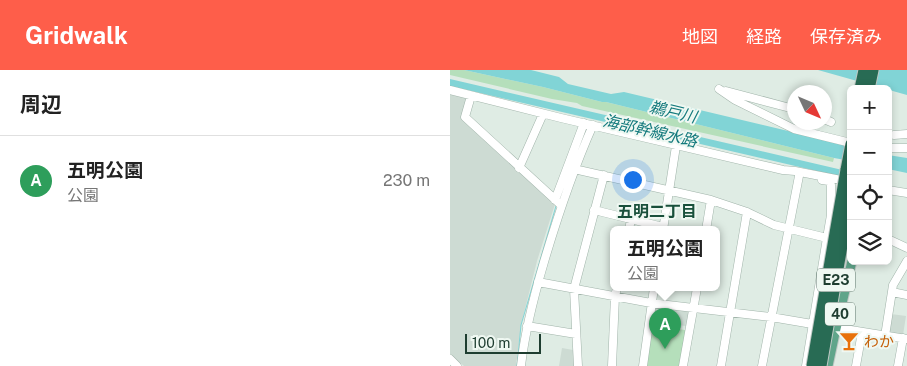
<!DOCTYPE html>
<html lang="ja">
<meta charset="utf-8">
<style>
:root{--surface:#fff;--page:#f2f2f2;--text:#222;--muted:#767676;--line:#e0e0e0;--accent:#fe5e4a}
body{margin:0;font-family:"Public Sans","Noto Sans JP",sans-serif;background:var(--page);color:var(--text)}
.controls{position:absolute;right:15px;top:15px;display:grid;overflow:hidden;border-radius:8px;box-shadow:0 2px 8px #0003}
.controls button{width:45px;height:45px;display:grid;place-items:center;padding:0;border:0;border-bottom:1px solid var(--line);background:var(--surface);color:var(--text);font:25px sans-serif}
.compass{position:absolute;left:337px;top:15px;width:45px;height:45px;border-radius:50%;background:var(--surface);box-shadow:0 2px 8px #0003;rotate:134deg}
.scale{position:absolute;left:15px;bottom:12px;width:76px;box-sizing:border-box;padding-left:5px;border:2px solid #1e3d30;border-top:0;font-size:14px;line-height:18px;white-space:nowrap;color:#1e3d30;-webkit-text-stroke:4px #eff8f2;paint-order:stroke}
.you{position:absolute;left:182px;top:109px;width:18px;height:18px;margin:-12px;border:4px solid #fff;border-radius:50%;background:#1a73e8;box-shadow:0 0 0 8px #1a73e833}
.badge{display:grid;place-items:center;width:32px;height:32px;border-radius:50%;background:var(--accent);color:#fff;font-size:16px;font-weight:700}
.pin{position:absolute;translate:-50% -41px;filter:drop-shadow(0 1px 2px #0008)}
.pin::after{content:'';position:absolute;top:26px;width:18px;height:15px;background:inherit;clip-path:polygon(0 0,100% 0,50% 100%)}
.popup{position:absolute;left:160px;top:156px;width:110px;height:65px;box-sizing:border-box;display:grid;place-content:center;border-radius:8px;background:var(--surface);filter:drop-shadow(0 1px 4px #0005);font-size:16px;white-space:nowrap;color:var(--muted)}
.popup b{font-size:19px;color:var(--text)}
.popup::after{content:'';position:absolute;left:50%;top:100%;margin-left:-10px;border:10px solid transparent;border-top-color:var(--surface)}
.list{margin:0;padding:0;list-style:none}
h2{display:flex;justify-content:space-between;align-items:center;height:65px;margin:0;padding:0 20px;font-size:21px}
h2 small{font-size:16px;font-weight:400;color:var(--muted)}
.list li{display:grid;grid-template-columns:32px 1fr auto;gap:15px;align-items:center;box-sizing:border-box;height:90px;padding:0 20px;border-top:1px solid var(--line)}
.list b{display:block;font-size:19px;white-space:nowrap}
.list p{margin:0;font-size:16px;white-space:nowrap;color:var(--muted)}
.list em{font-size:16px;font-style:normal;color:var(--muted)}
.icon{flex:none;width:28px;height:28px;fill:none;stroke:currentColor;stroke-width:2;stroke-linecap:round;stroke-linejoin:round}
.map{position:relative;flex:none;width:457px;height:296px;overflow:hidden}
header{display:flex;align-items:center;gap:30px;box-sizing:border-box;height:70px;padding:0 25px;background:var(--accent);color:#fff}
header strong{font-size:24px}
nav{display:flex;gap:28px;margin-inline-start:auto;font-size:18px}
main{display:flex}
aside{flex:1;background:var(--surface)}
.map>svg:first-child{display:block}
.built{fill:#cddbd3}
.green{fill:#b5dfbb}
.water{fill:#81d4d6}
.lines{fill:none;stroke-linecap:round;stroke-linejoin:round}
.stream{stroke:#81d4d6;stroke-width:1}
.minor-casing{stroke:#a1b4aa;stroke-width:9}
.major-casing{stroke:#c0c9c5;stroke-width:11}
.highway-casing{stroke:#c0c9c5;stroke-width:13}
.minor{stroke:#fff;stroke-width:8}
.major{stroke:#5fa58a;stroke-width:9}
.highway{stroke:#286b54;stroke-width:11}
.highway-bridge-casing{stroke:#c0c9c5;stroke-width:13;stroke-linecap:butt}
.highway-bridge{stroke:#286b54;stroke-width:11}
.labels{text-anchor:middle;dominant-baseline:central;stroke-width:4;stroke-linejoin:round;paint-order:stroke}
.shield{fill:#eff8f2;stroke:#5d756a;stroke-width:1}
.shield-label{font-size:14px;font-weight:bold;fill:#1e3d30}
.food-label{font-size:15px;fill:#c56008;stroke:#eff8f2;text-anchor:start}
.water-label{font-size:16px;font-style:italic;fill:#147a7d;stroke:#eff8f2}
.neighbourhood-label{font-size:16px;font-weight:bold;fill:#19503b;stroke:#eff8f2}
</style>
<header>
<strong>Gridwalk</strong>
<nav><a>地図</a><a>経路</a><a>保存済み</a></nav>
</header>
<main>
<aside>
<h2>周辺<small></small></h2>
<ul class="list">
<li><span class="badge" style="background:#2e9e5b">A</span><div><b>五明公園</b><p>公園</p></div><em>230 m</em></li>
</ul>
</aside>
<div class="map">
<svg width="457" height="296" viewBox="0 0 457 296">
<rect width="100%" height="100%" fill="#dfece4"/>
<path class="built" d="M 0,23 L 18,27 L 12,49 L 105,134 L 87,191 L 71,255 L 66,296 L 14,296 L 0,284 Z
M 205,237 L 238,241 L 240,243 L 238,255 L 236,256 L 203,252 Z
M 441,244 L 456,246 L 453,265 L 438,262 Z
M 112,278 L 123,280 L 125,296 L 103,296 L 109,296 Z"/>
<path class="green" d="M 0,0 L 14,0 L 93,17 L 152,32 L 156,32 L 384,88 L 383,92 L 132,36 L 127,33 L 102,29 L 0,5 Z
M 202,255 L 235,260 L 237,262 L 231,296 L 195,296 Z"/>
<path class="water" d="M 14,0 L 81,0 L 109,7 L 118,14 L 161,24 L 174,22 L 401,76 L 401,91 L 384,88 L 156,32 L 152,32 L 93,17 Z
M 368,0 L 457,0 L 457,25 Z
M 0,9 L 401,102 L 401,109 L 0,16 Z
M 438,85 L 457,88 L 457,103 L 438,99 Z"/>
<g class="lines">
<path class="stream" d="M 127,83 L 132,71
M 67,296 L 71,255 L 106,136"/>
<defs>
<path id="minor" d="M 269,19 L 285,30 L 344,59 L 401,73
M 0,20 L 111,48 L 333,100 L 345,101 L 401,112
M 276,21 L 344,39
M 21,26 L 15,47 L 111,135
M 374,49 L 381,52
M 444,65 L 457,64
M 438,78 L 457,78
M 69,98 L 93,44
M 124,99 L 261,130 L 297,142 L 324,155 L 377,168 L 356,296
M 372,110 L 379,111 L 381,115 L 381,145 L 377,168
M 438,120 L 457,123
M 105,130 L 134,53
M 144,140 L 213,157
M 179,160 L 181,149
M 213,160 L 226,76
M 256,160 L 261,130
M 438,169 L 457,178
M 88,212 L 201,233 L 321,247 L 368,255
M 442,222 L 457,225
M 77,256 L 126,264
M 382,257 L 457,269
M 435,266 L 443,215 L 457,191
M 0,289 L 7,296
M 71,296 C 75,260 84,226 94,192 C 108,145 123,100 143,55
M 128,296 L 124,219 L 154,105
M 162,296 L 165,226 L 167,218
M 193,296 L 204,218
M 233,296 L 247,218
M 271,296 L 297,142
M 312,296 L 349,106
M 406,296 L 412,262
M 448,296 L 453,268"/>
<path id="major" d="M 378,296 L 385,263 L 402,191"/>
<path id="highway" d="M 410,19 L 414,0
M 419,19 L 423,0
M 396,100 L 401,74"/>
</defs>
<use href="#minor" class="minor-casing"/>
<use href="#major" class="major-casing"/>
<use href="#highway" class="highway-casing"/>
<use href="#minor" class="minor"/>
<use href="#major" class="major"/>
<use href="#highway" class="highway"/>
<defs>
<path id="highway-bridge" d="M 362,296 L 396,100
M 371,296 L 401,124"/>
</defs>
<use href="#highway-bridge" class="highway-bridge-casing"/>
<use href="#highway-bridge" class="highway-bridge"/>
</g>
<defs>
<symbol id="bar-bare" viewBox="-9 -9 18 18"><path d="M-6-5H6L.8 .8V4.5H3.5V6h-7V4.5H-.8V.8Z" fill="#e8710a" stroke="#eff8f2" stroke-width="2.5" paint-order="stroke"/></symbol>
</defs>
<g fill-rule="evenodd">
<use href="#bar-bare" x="385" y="257" width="28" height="28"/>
</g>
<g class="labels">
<g class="shield">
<rect x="367" y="198.5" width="38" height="23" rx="4"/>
<rect x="375" y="232.5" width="30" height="23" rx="4"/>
</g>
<g class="shield-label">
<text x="386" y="210">E23</text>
<text x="390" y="244">40</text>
</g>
<g class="food-label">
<text x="414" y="271">わか</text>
</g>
<g class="water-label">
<text transform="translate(223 42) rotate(13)">鵜戸川</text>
<text transform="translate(200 61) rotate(13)">海部幹線水路</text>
</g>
<g class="neighbourhood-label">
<text x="207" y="141">五明二丁目</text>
</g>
</g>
</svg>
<div class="controls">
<button>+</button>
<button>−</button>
<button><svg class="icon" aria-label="locate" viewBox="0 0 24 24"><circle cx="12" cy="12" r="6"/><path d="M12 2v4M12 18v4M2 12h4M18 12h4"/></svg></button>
<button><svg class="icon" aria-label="layers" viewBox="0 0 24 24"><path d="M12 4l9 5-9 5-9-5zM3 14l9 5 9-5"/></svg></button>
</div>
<svg class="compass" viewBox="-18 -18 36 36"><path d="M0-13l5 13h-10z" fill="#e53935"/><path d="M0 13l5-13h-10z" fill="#767676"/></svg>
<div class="scale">100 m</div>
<div class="you"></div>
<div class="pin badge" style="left:215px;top:279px;background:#2e9e5b">A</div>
<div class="popup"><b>五明公園</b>公園</div>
</div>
</main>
